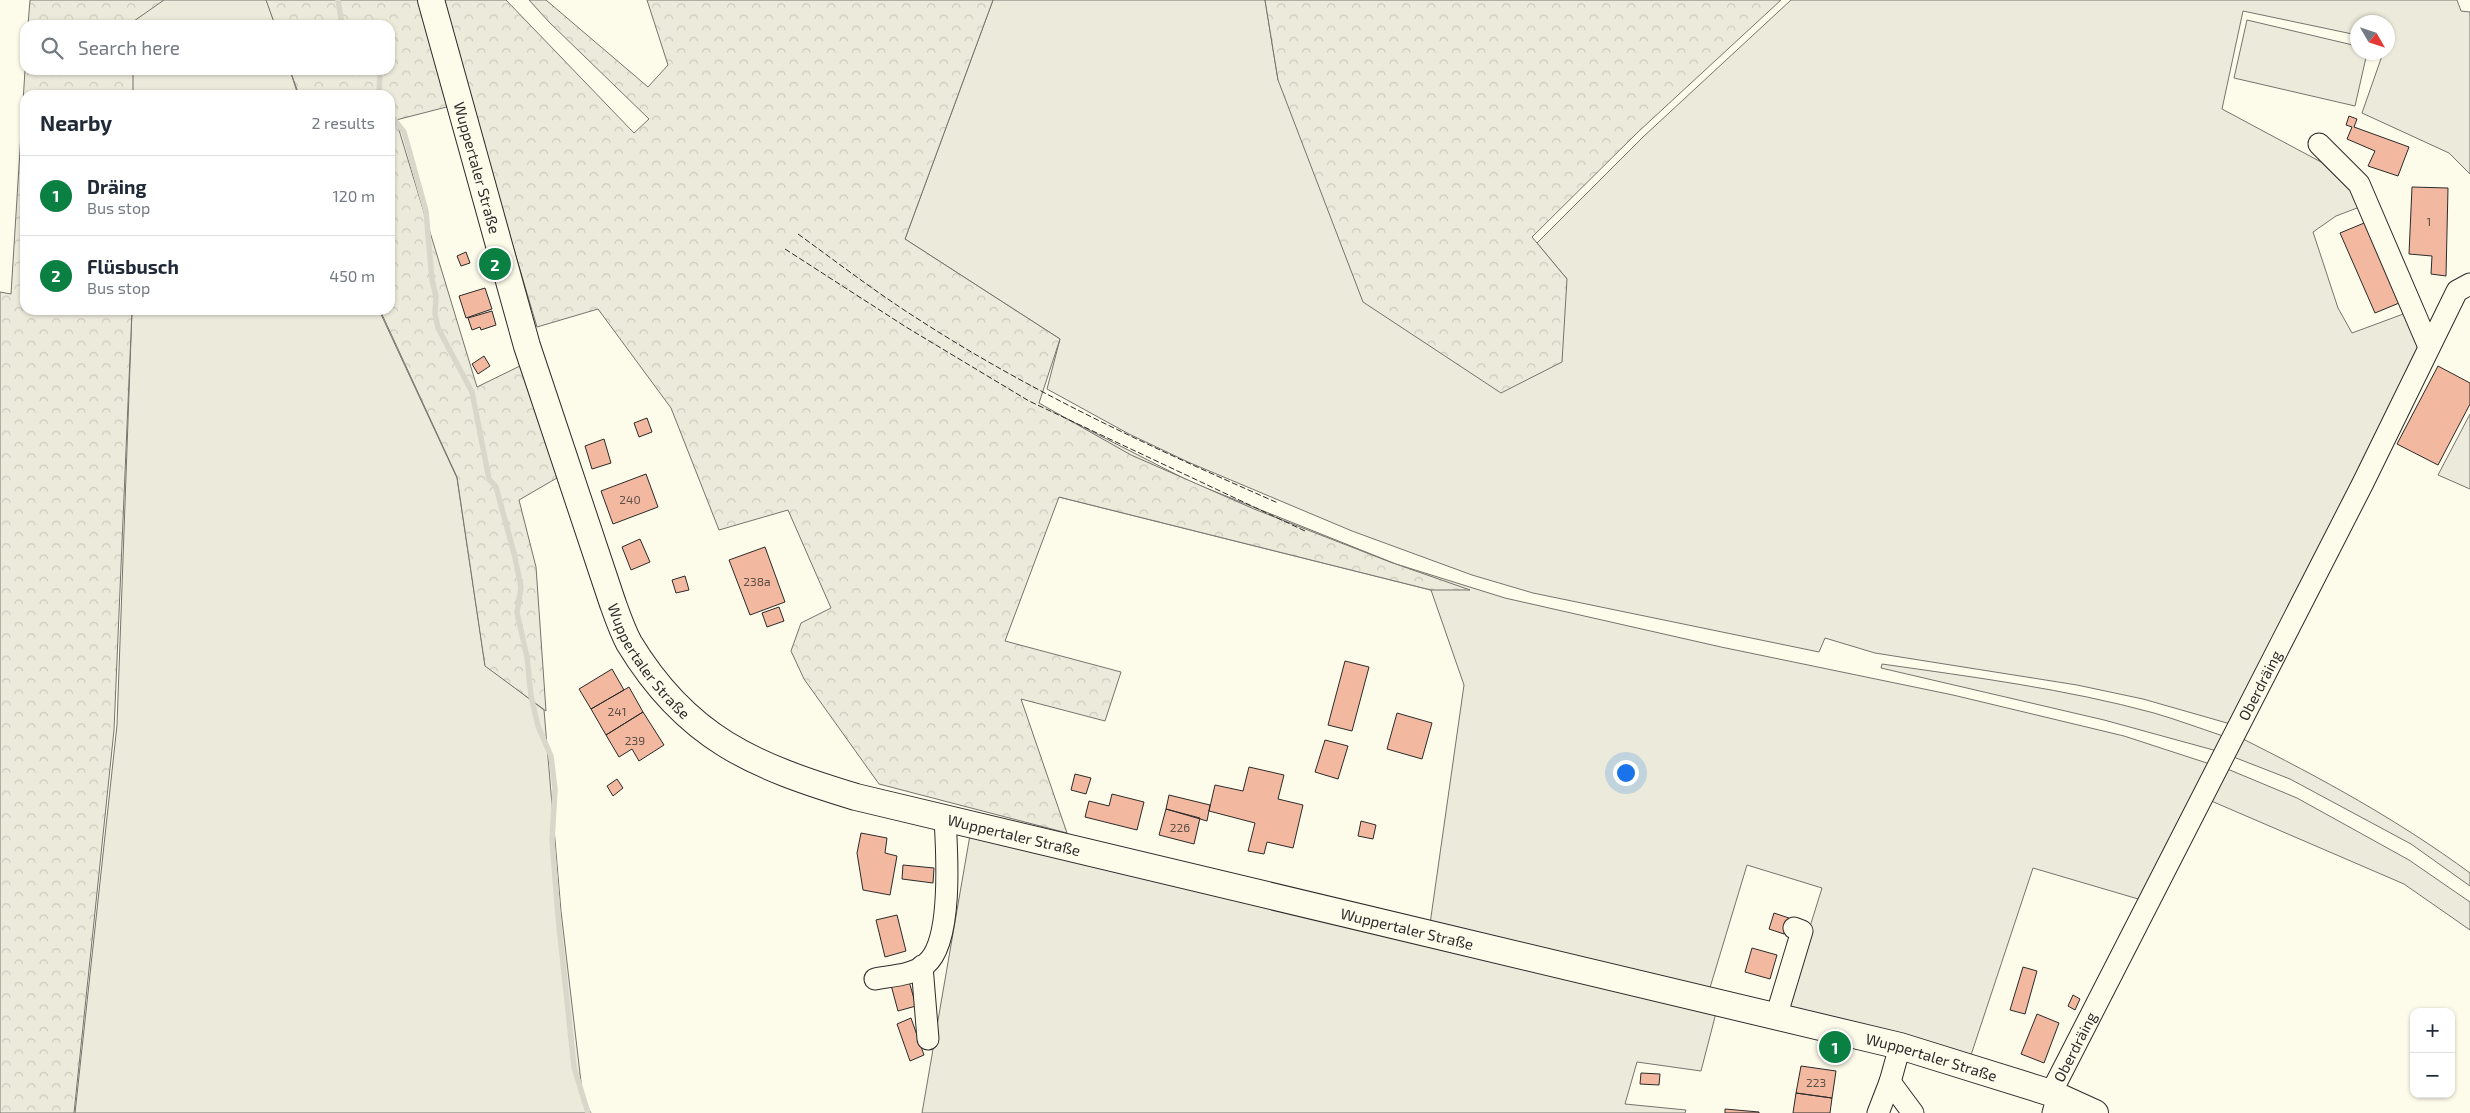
<!DOCTYPE html>
<meta charset="utf-8">
<style>
:root{--surface:#fff;--page:#f2f2f3;--text:#1f2937;--muted:#747a83;--line:#e0e1e3;--accent:#0b8043}
body{margin:0;font-family:"Exo 2",sans-serif;background:var(--page);color:var(--text)}
.controls{position:absolute;right:15px;bottom:15px;display:grid;overflow:hidden;border-radius:10px;box-shadow:0 1px 4px #0004}
.controls button{width:45px;height:45px;display:grid;place-items:center;padding:0;border:0;border-bottom:1px solid var(--line);background:var(--surface);color:var(--text);font:25px sans-serif}
.compass{position:absolute;left:2350px;top:15px;width:45px;height:45px;border-radius:50%;background:var(--surface);box-shadow:0 1px 4px #0004;rotate:129deg}
.you{position:absolute;left:1625px;top:772px;width:18px;height:18px;margin:-12px;border:4px solid #fff;border-radius:50%;background:#1a73e8;box-shadow:0 0 0 8px #1a73e833}
.badge{display:grid;place-items:center;width:32px;height:32px;border-radius:50%;background:var(--accent);color:#fff;font-size:16px;font-weight:700}
.pin{position:absolute;translate:-50% -50%;border:2px solid #fff;box-shadow:0 1px 5px #0006}
.list{margin:0;padding:0;list-style:none}
h2{display:flex;justify-content:space-between;align-items:center;height:65px;margin:0;padding:0 20px;font-size:21px}
h2 small{font-size:16px;font-weight:400;color:var(--muted)}
.list li{display:grid;grid-template-columns:32px 1fr auto;gap:15px;align-items:center;box-sizing:border-box;height:80px;padding:0 20px;border-top:1px solid var(--line)}
.list b{display:block;font-size:19px;white-space:nowrap}
.list p{margin:0;font-size:16px;white-space:nowrap;color:var(--muted)}
.list em{font-size:16px;font-style:normal;color:var(--muted)}
.icon{flex:none;width:28px;height:28px;fill:none;stroke:currentColor;stroke-width:2;stroke-linecap:round;stroke-linejoin:round}
.map{position:relative;flex:none;width:2470px;height:1113px;overflow:hidden}
.search{position:absolute;background:var(--surface);box-shadow:0 1px 4px #0004;left:20px;top:20px;width:375px;height:55px;display:flex;align-items:center;gap:12px;box-sizing:border-box;padding:0 18px;border-radius:15px;color:var(--muted);font-size:19px}
.panel{position:absolute;background:var(--surface);box-shadow:0 1px 4px #0004;left:20px;top:90px;width:375px;height:225px;border-radius:15px}
.map>svg:first-child{display:block}
.grass{fill:#ecebdb;stroke:#74746e}
.forest{fill:url(#forest-crowns);stroke:#74746e}
.lines{fill:none;stroke-linecap:round;stroke-linejoin:round}
.stream{stroke:#d8d7c9;stroke-width:5.5}
.building{fill:#f2b8a0;stroke:#2b2b2b}
.minor-casing{stroke:#2b2b2b;stroke-width:23}
.major-casing{stroke:#2b2b2b;stroke-width:28}
.minor{stroke:#fdfbea;stroke-width:21}
.major{stroke:#fdfbea;stroke-width:26}
.fence{stroke:#2b2b2b;stroke-width:1;stroke-dasharray:6 2.5;stroke-linecap:butt}
.labels{text-anchor:middle;dominant-baseline:central;stroke-width:4;stroke-linejoin:round;paint-order:stroke}
.number-label{font-size:12px;fill:#5d4e48}
.street-label{font-size:15px;fill:#2b2b2b;stroke:#fdfbea}
</style>
<div class="map">
<svg width="2470" height="1113" viewBox="0 0 2470 1113">
<defs>
<pattern id="forest-crowns" width="20" height="18" patternUnits="userSpaceOnUse" patternTransform="scale(1.25)"><rect width="20" height="18" fill="#ecebdb"/><path d="M2 6a3 3 0 1 1 6 0M12 15a3 3 0 1 1 6 0" fill="none" stroke="#cbcabc"/></pattern>
</defs>
<rect width="100%" height="100%" fill="#fdfbea"/>
<path class="grass" d="M 161,0 L 267,0 L 275,25 L 132,25 L 132,20 Z
M 993,0 L 1265,0 L 1278,80 L 1567,279 L 1537,243 L 1643,137 L 1791,0 L 2457,0 L 2461,11 L 2470,12 L 2470,174 L 2449,153 L 2362,113 L 2383,53 L 2388,52 L 2388,22 L 2358,22 L 2357,35 L 2243,11 L 2222,109 L 2321,162 L 2365,205 L 2336,216 L 2313,232 L 2338,308 L 2352,333 L 2406,313 L 2422,358 L 2234,722 L 2227,723 L 2143,699 L 2077,685 L 1875,653 L 1825,638 L 1819,652 L 1533,593 L 1472,575 L 1352,531 L 1188,462 L 1129,434 L 1047,389 L 1060,339 L 905,239 Z
M 2247,20 L 2357,46 L 2358,52 L 2367,53 L 2355,106 L 2234,78 Z
M 132,70 L 290,70 L 298,95 L 132,95 Z
M 132,310 L 379,310 L 457,478 L 485,665 L 544,710 L 561,911 L 583,1099 L 591,1113 L 75,1113 L 117,725 Z
M 1036,403 L 1191,482 L 1396,564 L 1505,598 L 1721,647 L 1953,695 L 2124,736 L 2213,765 L 2145,901 L 2033,868 L 1971,1055 L 1784,1010 L 1822,888 L 1747,865 L 1709,991 L 1430,924 L 1464,685 L 1431,590 L 1059,497 Z
M 2470,414 L 2470,489 L 2438,475 Z
M 1882,664 C 1973,677 2066,689 2154,713 C 2178,720 2202,729 2226,737 L 2217,751 L 2104,720 L 1881,668 Z
M 2241,738 C 2321,778 2398,820 2470,873 L 2470,886 L 2411,844 L 2290,779 L 2231,756 Z
M 2225,768 L 2297,798 L 2409,860 L 2470,902 L 2470,930 L 2404,884 L 2209,800 Z
M 970,835 L 1716,1013 L 1701,1071 L 1637,1062 L 1625,1104 L 1686,1110 L 1685,1113 L 922,1113 Z"/>
<path class="forest" d="M 30,0 L 164,0 L 134,21 L 133,25 L 28,25 Z
M 266,0 L 506,0 L 634,133 L 649,119 L 549,22 L 529,0 L 546,0 L 648,87 L 668,65 L 647,0 L 993,0 L 905,239 L 1060,339 L 1039,403 L 1131,455 L 1254,509 L 1390,562 L 1470,590 L 1431,590 L 1059,497 L 1005,641 L 1121,672 L 1105,721 L 1021,699 L 1067,833 L 879,784 L 804,679 L 791,651 L 801,623 L 831,608 L 788,510 L 719,530 L 671,408 L 598,309 L 537,327 L 470,101 L 396,120 L 477,387 L 524,364 L 562,475 L 519,500 L 536,567 L 546,711 L 485,666 L 457,477 L 380,310 L 390,310 L 390,95 L 299,95 L 290,70 L 390,70 L 390,25 L 275,25 Z
M 1265,0 L 1781,0 L 1638,132 L 1532,237 L 1567,279 L 1562,362 L 1501,393 L 1363,302 L 1278,80 Z
M 25,70 L 133,70 L 133,95 L 25,95 L 25,310 L 132,310 L 114,730 L 74,1113 L 0,1113 L 0,292 L 11,294 Z"/>
<g class="lines">
<path class="stream" d="M 338,0 L 342,25
M 377,70 L 380,73 L 379,95
M 390,114 L 404,132 L 426,211 L 432,280 L 436,296 L 435,314 L 438,328 L 472,392 L 489,479 L 496,487 L 514,553 L 521,587 L 517,613 L 527,657 L 531,696 L 538,726 L 551,756 L 555,789 L 552,840 L 558,916 L 574,1067 L 588,1113"/>
</g>
<path class="building" d="M 2349,116 L 2357,119 L 2354,127 L 2409,147 L 2398,176 L 2368,166 L 2375,151 L 2347,139 L 2352,127 L 2346,125 Z
M 2412,187 L 2448,188 L 2446,276 L 2431,274 L 2432,256 L 2409,254 Z
M 2369,221 L 2404,301 L 2375,313 L 2340,233 Z
M 466,252 L 470,263 L 461,266 L 457,256 Z
M 485,288 L 492,309 L 466,318 L 459,296 Z
M 492,311 L 496,325 L 481,330 L 480,327 L 472,330 L 468,318 Z
M 484,356 L 490,366 L 478,374 L 472,364 Z
M 2438,366 L 2470,383 L 2470,404 L 2438,465 L 2397,444 Z
M 647,418 L 652,432 L 639,437 L 634,423 Z
M 604,439 L 611,463 L 592,469 L 585,446 Z
M 646,474 L 658,507 L 613,524 L 601,491 Z
M 640,539 L 650,562 L 631,570 L 622,547 Z
M 765,547 L 785,602 L 750,615 L 729,560 Z
M 685,576 L 689,590 L 676,593 L 672,580 Z
M 779,607 L 784,621 L 767,627 L 762,613 Z
M 1345,661 L 1369,667 L 1352,731 L 1328,725 Z
M 612,669 L 624,690 L 591,709 L 579,689 Z
M 629,687 L 643,712 L 606,735 L 591,709 Z
M 643,712 L 664,745 L 639,761 L 632,749 L 619,757 L 606,735 Z
M 1397,713 L 1432,723 L 1422,759 L 1387,749 Z
M 1325,740 L 1348,746 L 1338,779 L 1315,772 Z
M 1249,767 L 1284,775 L 1278,799 L 1303,805 L 1293,848 L 1267,842 L 1264,854 L 1248,851 L 1255,823 L 1209,811 L 1215,785 L 1243,791 Z
M 1075,774 L 1091,778 L 1086,794 L 1071,790 Z
M 617,779 L 623,788 L 613,796 L 607,786 Z
M 1112,794 L 1144,802 L 1137,830 L 1085,817 L 1089,801 L 1109,806 Z
M 1169,795 L 1210,805 L 1207,821 L 1166,809 Z
M 1166,809 L 1200,818 L 1194,844 L 1159,835 Z
M 1361,821 L 1376,825 L 1373,839 L 1358,836 Z
M 861,833 L 887,838 L 885,853 L 897,856 L 890,895 L 863,890 L 857,853 Z
M 903,865 L 934,868 L 933,883 L 902,879 Z
M 1774,913 L 1789,918 L 1784,934 L 1769,929 Z
M 897,915 L 906,951 L 885,957 L 876,920 Z
M 1752,948 L 1777,955 L 1770,979 L 1745,972 Z
M 2023,967 L 2037,971 L 2025,1014 L 2010,1010 Z
M 909,981 L 916,1006 L 898,1011 L 891,985 Z
M 2073,995 L 2080,999 L 2075,1010 L 2068,1006 Z
M 2037,1014 L 2059,1023 L 2044,1063 L 2021,1054 Z
M 911,1018 L 924,1055 L 910,1061 L 897,1024 Z
M 1801,1066 L 1836,1071 L 1832,1098 L 1796,1093 Z
M 1641,1073 L 1660,1074 L 1659,1085 L 1640,1084 Z
M 1796,1093 L 1832,1098 L 1830,1113 L 1793,1113 Z
M 1725,1109 L 1759,1112 L 1759,1113 L 1725,1113 Z"/>
<g class="lines">
<defs>
<g id="minor">
<path d="M 2319,144 L 2359,184 L 2429,347"/>
<path d="M 922,966 L 928,1039"/>
<path d="M 875,979 C 890,976 914,975 926,964 C 953,942 947,852 945,819"/>
<path d="M 1776,1017 L 1802,931 L 1794,928"/>
<path d="M 1890,1082 L 1913,1113"/>
<path id="s1" d="M 2051,1093 L 2363,483 L 2457,291 L 2470,284"/>
<path d="M 1878,1113 L 1890,1082 L 1900,1046"/>
<path d="M 2053,1113 L 2058,1096"/>
</g>
<g id="major">
<path id="s2" d="M 431,0 L 527,346 L 612,601 C 617,615 622,630 629,643 C 687,739 754,766 856,797 L 1900,1046 L 2051,1093 L 2095,1113"/>
</g>
</defs>
<use href="#minor" class="minor-casing"/>
<use href="#major" class="major-casing"/>
<use href="#minor" class="minor"/>
<use href="#major" class="major"/>
<path class="fence" d="M 798,234 C 838,263 877,293 918,319 C 1032,393 1155,449 1278,503
M 785,249 L 906,327 L 1029,401 L 1305,531"/>
</g>
<g class="labels">
<g class="number-label">
<text x="2429" y="221">1</text>
<text x="630" y="499">240</text>
<text x="757" y="581">238a</text>
<text x="617" y="711">241</text>
<text x="635" y="740">239</text>
<text x="1180" y="827">226</text>
<text x="1816" y="1082">223</text>
</g>
<g class="street-label">
<text stroke="none"><textPath href="#s2" startOffset="174">Wuppertaler Straße</textPath></text>
<text stroke="none"><textPath href="#s2" startOffset="699">Wuppertaler Straße</textPath></text>
<text stroke="none"><textPath href="#s1" startOffset="458">Oberdräing</textPath></text>
<text stroke="none"><textPath href="#s2" startOffset="1118">Wuppertaler Straße</textPath></text>
<text stroke="none"><textPath href="#s2" startOffset="1522">Wuppertaler Straße</textPath></text>
<text stroke="none"><textPath href="#s1" startOffset="52">Oberdräing</textPath></text>
<text stroke="none"><textPath href="#s2" startOffset="2062">Wuppertaler Straße</textPath></text>
</g>
</g>
</svg>
<div class="controls">
<button>+</button>
<button>−</button>
</div>
<svg class="compass" viewBox="-18 -18 36 36"><path d="M0-13l5 13h-10z" fill="#e53935"/><path d="M0 13l5-13h-10z" fill="#747a83"/></svg>
<div class="you"></div>
<div class="pin badge" style="left:1835px;top:1047px">1</div>
<div class="pin badge" style="left:495px;top:264px">2</div>
<div class="search"><svg class="icon" aria-label="search" viewBox="0 0 24 24"><circle cx="10" cy="10" r="6"/><path d="M15 15l6 6"/></svg>Search here</div>
<section class="panel">
<h2>Nearby<small>2 results</small></h2>
<ul class="list">
<li><span class="badge">1</span><div><b>Dräing</b><p>Bus stop</p></div><em>120 m</em></li>
<li><span class="badge">2</span><div><b>Flüsbusch</b><p>Bus stop</p></div><em>450 m</em></li>
</ul>
</section>
</div>
